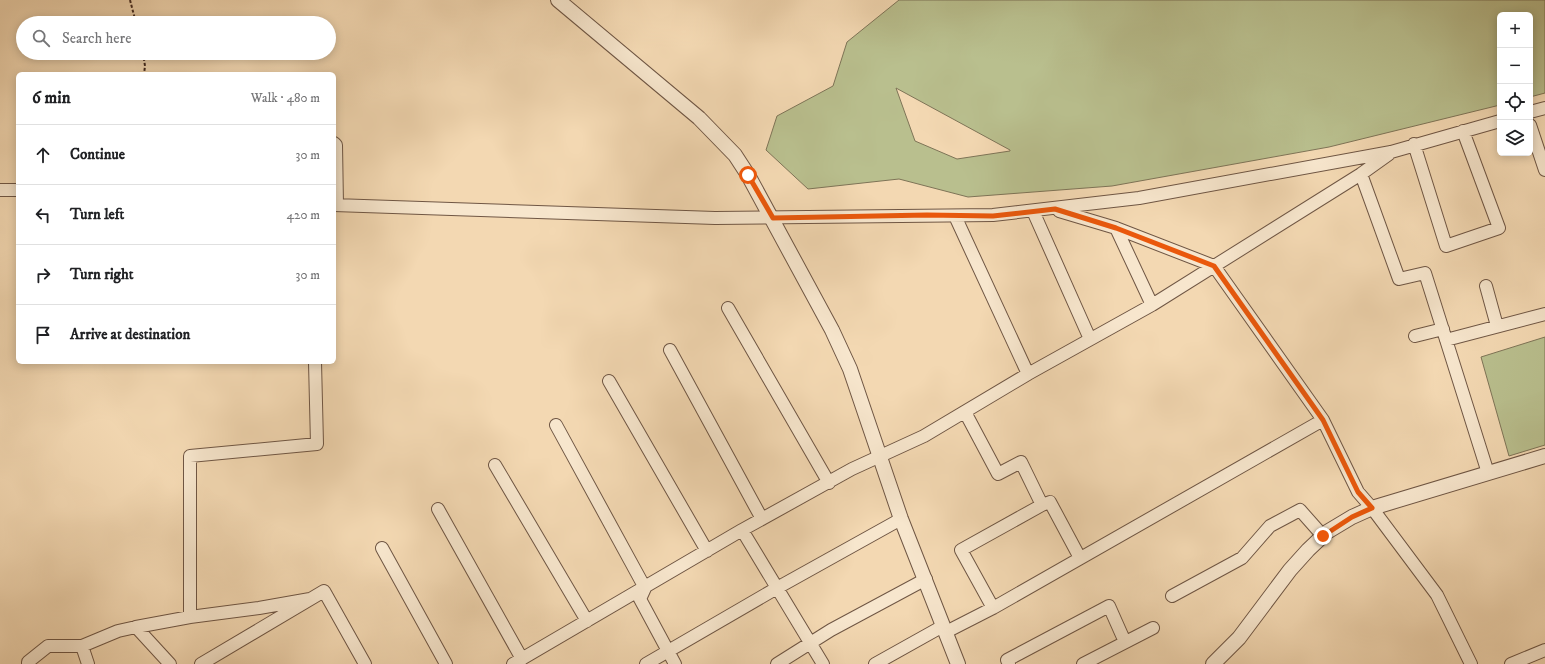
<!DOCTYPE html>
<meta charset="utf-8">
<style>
:root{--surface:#fff;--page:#f6f6f6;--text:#202124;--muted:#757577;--line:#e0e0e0}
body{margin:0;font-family:"IM FELL DW Pica",serif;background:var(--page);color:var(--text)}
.controls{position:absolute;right:12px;top:12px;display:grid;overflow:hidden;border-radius:6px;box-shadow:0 2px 10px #0003}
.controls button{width:36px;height:36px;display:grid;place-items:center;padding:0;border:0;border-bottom:1px solid var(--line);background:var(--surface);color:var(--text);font:20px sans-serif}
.stop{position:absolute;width:12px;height:12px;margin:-9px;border:3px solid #ea580c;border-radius:50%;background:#fff}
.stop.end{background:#ea580c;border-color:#fff;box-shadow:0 1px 4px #0008}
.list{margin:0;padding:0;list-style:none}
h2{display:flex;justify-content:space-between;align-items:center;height:52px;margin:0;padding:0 16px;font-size:17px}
h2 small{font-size:13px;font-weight:400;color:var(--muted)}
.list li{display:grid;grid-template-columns:26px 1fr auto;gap:12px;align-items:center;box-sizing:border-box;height:60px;padding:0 16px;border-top:1px solid var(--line)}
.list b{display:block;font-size:15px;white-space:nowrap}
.list em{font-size:13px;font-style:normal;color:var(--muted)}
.icon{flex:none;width:22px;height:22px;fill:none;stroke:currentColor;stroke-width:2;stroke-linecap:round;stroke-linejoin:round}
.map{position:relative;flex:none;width:1545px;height:664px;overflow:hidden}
.search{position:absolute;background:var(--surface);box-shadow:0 2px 10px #0003;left:16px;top:16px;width:320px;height:44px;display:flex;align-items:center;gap:10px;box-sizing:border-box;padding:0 14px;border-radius:22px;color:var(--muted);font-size:15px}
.panel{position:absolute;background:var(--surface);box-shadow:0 2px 10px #0003;left:16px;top:72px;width:320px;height:292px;border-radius:6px}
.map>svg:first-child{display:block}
.green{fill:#b9bf8e;stroke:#7e7457;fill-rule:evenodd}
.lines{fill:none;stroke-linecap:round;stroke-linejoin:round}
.minor-casing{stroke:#6f5644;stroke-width:14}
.tertiary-casing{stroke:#6f5644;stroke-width:16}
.path{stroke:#432a20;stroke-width:2;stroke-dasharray:3 2;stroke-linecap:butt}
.minor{stroke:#f7e6cd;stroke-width:12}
.tertiary{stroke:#f7e6cd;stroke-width:14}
.route{stroke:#ea580c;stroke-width:5}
</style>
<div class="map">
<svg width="1545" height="664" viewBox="0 0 1545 664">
<rect width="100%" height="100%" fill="#f3d8b2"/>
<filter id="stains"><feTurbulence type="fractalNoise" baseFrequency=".005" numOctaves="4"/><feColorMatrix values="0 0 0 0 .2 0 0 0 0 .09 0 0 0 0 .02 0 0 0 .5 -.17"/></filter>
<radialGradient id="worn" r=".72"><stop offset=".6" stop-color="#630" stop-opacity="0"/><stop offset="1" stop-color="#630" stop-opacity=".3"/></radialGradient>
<path class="green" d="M 899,0 L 1545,0 L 1545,93 L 1530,97 L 1530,15 L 1500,15 L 1500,105 L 1329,147 L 1112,186 L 968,197 L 899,179 L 808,189 L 766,150 L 777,116 L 833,86 L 847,42 ZM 896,88 L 1010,150 L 1010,151 L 957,159 L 915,141 Z
M 1545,337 L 1545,445 L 1509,456 L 1481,357 Z"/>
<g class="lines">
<defs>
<path id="minor" d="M 1530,112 L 1545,108
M 1530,125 L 1545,170
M 334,143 L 336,145 L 337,205
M 1414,144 L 1446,246 L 1499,228 L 1463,131
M 1361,174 L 1399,279 L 1425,273 L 1488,473
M 0,190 L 18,190
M 334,205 L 715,218 L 993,215 L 1139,198 L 1391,152 L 1500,121
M 1033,211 L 1090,339
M 1059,211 L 1116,228 L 1214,266 L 1323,420 L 1358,492 L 1372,508 L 1437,595 L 1471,664
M 955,216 L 1028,374
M 1116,228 L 1152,305
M 1486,286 L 1497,326
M 728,308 L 829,483
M 1415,336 L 1443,329
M 1446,340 L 1545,314
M 670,350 L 762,519
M 609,381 L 707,551
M 965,412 L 998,474 L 1021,462 L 1042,505 L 1050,502 L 1080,558
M 556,425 L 645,588
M 495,465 L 587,621
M 438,509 L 522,659
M 742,530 L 823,664
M 382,548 L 446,664
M 645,588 L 640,599 L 675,664
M 1172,596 L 1242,558 L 1270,526 L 1300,510 L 1323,536
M 993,608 L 961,550 L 1042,505
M 190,617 L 190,456 L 317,444 L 315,362
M 946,632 L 993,608 L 1323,420
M 82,646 L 118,631 L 136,627
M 28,664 L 28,662 L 48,646 L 82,646 L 88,664
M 170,664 L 136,627 L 190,617 L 259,608 L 310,599
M 201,664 L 324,591 L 365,664
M 513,664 L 742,530 L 852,469 L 924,436 L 1028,374 L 1152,305 L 1361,174 L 1389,154
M 646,664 L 777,588 L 901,519
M 777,664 L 831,630 L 926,579
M 875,664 L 943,626
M 1009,664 L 1007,660 L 1109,606 L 1125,642
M 1083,664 L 1153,628
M 1511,664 L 1545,650"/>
<path id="tertiary" d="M 558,0 L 699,118 L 735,155 L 748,175 L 832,330 L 850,369 L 901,519 L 958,664
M 1213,664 L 1239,638 L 1290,570 L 1308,550 L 1327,532 L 1352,517 L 1372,508 L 1545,456"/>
</defs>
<use href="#minor" class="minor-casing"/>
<use href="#tertiary" class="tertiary-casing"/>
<path class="path" d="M 130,0 L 136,23
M 143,53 L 145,66 L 144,74"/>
<use href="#minor" class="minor"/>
<use href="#tertiary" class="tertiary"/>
</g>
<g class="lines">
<path class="route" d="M 748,175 L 773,218 L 927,215 L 993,216 L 1055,209 L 1116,228 L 1214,266 L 1323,420 L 1358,492 L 1372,508 L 1352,517 L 1323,536"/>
</g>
<rect width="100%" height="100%" filter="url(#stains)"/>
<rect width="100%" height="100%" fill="url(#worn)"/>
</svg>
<div class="controls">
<button>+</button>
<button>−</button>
<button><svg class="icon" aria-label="locate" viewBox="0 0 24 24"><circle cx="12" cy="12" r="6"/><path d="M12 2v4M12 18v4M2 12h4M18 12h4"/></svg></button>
<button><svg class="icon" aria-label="layers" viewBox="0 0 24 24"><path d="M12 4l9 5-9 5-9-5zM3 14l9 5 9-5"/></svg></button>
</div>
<div class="stop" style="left:748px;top:175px"></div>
<div class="stop end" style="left:1323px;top:536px"></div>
<div class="search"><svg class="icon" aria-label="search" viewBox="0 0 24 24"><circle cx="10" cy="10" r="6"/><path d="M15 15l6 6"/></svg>Search here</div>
<section class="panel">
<h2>6 min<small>Walk · 480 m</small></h2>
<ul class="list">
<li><svg class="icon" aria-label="ahead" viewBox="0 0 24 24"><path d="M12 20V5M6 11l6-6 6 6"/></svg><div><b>Continue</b></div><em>30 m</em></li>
<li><svg class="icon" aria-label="left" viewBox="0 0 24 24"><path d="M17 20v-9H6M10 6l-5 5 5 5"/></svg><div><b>Turn left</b></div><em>420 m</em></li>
<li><svg class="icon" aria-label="right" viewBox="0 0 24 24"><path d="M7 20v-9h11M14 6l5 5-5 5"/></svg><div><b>Turn right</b></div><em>30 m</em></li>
<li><svg class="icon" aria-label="arrive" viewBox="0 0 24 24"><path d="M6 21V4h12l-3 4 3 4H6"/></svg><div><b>Arrive at destination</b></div></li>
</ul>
</section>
</div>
